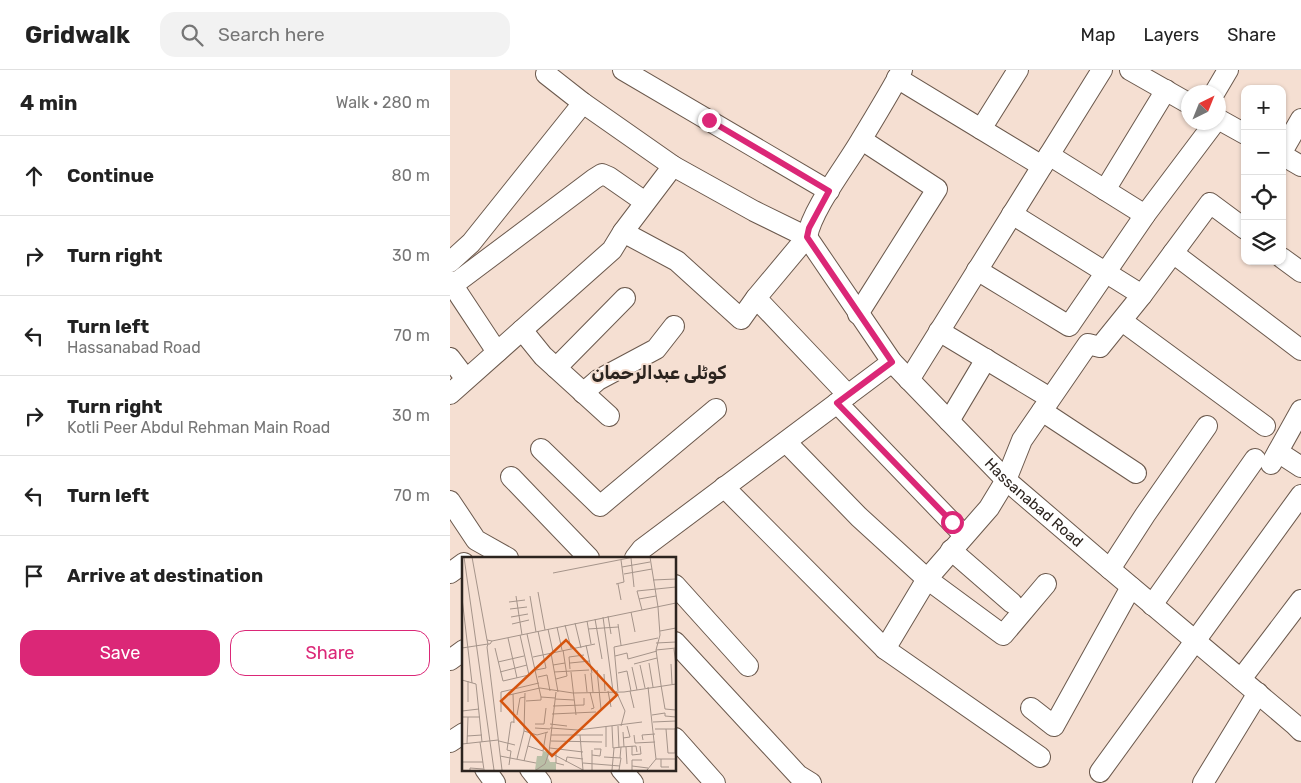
<!DOCTYPE html>
<meta charset="utf-8">
<style>
:root{--surface:#fff;--page:#f2f2f2;--text:#222;--muted:#767676;--line:#e0e0e0;--accent:#db2777}
body{margin:0;font-family:Rubik,Vazirmatn,sans-serif;background:var(--page);color:var(--text)}
.controls{position:absolute;right:15px;top:15px;display:grid;overflow:hidden;border-radius:10px;box-shadow:0 1px 4px #0004}
.controls button{width:45px;height:45px;display:grid;place-items:center;padding:0;border:0;border-bottom:1px solid var(--line);background:var(--surface);color:var(--text);font:25px sans-serif}
.compass{position:absolute;left:731px;top:15px;width:45px;height:45px;border-radius:50%;background:var(--surface);box-shadow:0 1px 4px #0004;rotate:43deg}
.stop{position:absolute;width:15px;height:15px;margin:-11px;border:4px solid #db2777;border-radius:50%;background:#fff}
.stop.end{background:#db2777;border-color:#fff;box-shadow:0 1px 5px #0008}
.list{margin:0;padding:0;list-style:none}
h2{display:flex;justify-content:space-between;align-items:center;height:65px;margin:0;padding:0 20px;font-size:21px}
h2 small{font-size:16px;font-weight:400;color:var(--muted)}
.list li{display:grid;grid-template-columns:32px 1fr auto;gap:15px;align-items:center;box-sizing:border-box;height:80px;padding:0 20px;border-top:1px solid var(--line)}
.list b{display:block;font-size:19px;white-space:nowrap}
.list p{margin:0;font-size:16px;white-space:nowrap;color:var(--muted)}
.list em{font-size:16px;font-style:normal;color:var(--muted)}
.actions{display:flex;gap:10px;padding:15px 20px}
.actions a{flex:1;padding:11px 0;border:1px solid var(--accent);border-radius:15px;text-align:center;font-size:18px;color:var(--accent)}
.actions .main{background:var(--accent);color:#fff}
.icon{flex:none;width:28px;height:28px;fill:none;stroke:currentColor;stroke-width:2;stroke-linecap:round;stroke-linejoin:round}
.map{position:relative;flex:none;width:851px;height:713px;overflow:hidden}
header{display:flex;align-items:center;gap:30px;box-sizing:border-box;height:70px;padding:0 25px;background:var(--surface);border-bottom:1px solid var(--line)}
header strong{font-size:24px}
nav{display:flex;gap:28px;margin-inline-start:auto;font-size:18px}
.search{width:350px;height:45px;background:var(--page);display:flex;align-items:center;gap:12px;box-sizing:border-box;padding:0 18px;border-radius:15px;color:var(--muted);font-size:19px}
main{display:flex}
aside{flex:1;background:var(--surface)}
.map>svg:first-child{display:block}
.lines{fill:none;stroke-linecap:round;stroke-linejoin:round}
.minor-casing{stroke:#6b594d;stroke-width:22}
.minor{stroke:#fff;stroke-width:20}
.route{stroke:#db2777;stroke-width:6}
.labels{text-anchor:middle;dominant-baseline:central;stroke-width:4;stroke-linejoin:round;paint-order:stroke}
.street-label{font-size:15px;fill:#2c241f;stroke:#f5dfd2}
.quarter-label{font-size:18px;font-weight:bold;fill:#2c241f;stroke:#f5dfd2}
.inset-road{fill:none;stroke:#a5948a;stroke-width:1}
.view{fill:#d5540e;fill-opacity:0.15;stroke:#d5540e;stroke-width:2.5}
.inset-edge{fill:none;stroke:#2c241f;stroke-width:2.5}
</style>
<header>
<strong>Gridwalk</strong>
<div class="search"><svg class="icon" aria-label="search" viewBox="0 0 24 24"><circle cx="10" cy="10" r="6"/><path d="M15 15l6 6"/></svg>Search here</div>
<nav><a>Map</a><a>Layers</a><a>Share</a></nav>
</header>
<main>
<aside>
<h2>4 min<small>Walk · 280 m</small></h2>
<ul class="list">
<li><svg class="icon" aria-label="ahead" viewBox="0 0 24 24"><path d="M12 20V5M6 11l6-6 6 6"/></svg><div><b>Continue</b></div><em>80 m</em></li>
<li><svg class="icon" aria-label="right" viewBox="0 0 24 24"><path d="M7 20v-9h11M14 6l5 5-5 5"/></svg><div><b>Turn right</b></div><em>30 m</em></li>
<li><svg class="icon" aria-label="left" viewBox="0 0 24 24"><path d="M17 20v-9H6M10 6l-5 5 5 5"/></svg><div><b>Turn left</b><p>Hassanabad Road</p></div><em>70 m</em></li>
<li><svg class="icon" aria-label="right" viewBox="0 0 24 24"><path d="M7 20v-9h11M14 6l5 5-5 5"/></svg><div><b>Turn right</b><p>Kotli Peer Abdul Rehman Main Road</p></div><em>30 m</em></li>
<li><svg class="icon" aria-label="left" viewBox="0 0 24 24"><path d="M17 20v-9H6M10 6l-5 5 5 5"/></svg><div><b>Turn left</b></div><em>70 m</em></li>
<li><svg class="icon" aria-label="arrive" viewBox="0 0 24 24"><path d="M6 21V4h12l-3 4 3 4H6"/></svg><div><b>Arrive at destination</b></div></li>
</ul>
<div class="actions"><a class="main">Save</a><a>Share</a></div>
</aside>
<div class="map">
<svg width="851" height="713" viewBox="0 0 851 713">
<rect width="100%" height="100%" fill="#f5dfd2"/>
<g class="lines">
<defs>
<g id="minor">
<path d="M 173,0 L 379,121"/>
<path d="M 680,0 L 738,33"/>
<path d="M 96,4 L 133,33 L 223,96 L 304,141 L 357,167"/>
<path d="M 447,8 L 531,59 L 568,0"/>
<path d="M 765,22 L 778,0"/>
<path d="M 768,49 L 795,64"/>
<path d="M 531,59 L 592,96"/>
<path d="M 832,82 L 851,49"/>
<path d="M 599,85 L 695,145 L 765,52"/>
<path d="M 832,85 L 851,96"/>
<path d="M 655,120 L 716,20"/>
<path d="M 173,162 L 227,191 L 291,249 L 306,228"/>
<path id="s1" d="M 357,167 L 442,292 L 556,410 L 654,494 L 844,654 L 851,661"/>
<path d="M 357,167 L 306,228 L 398,325"/>
<path d="M 357,167 C 362,139 396,96 411,70 C 425,47 439,24 452,0"/>
<path d="M 723,183 L 851,280"/>
<path d="M 832,188 L 851,202"/>
<path d="M 0,192 L 21,173 L 133,33"/>
<path d="M 527,200 L 619,256 L 695,145"/>
<path d="M 0,211 L 47,282"/>
<path d="M 3,215 L 144,109 L 152,104 L 159,107 L 195,132"/>
<path d="M 692,225 L 760,133 L 795,159"/>
<path d="M 408,244 L 487,119 L 412,70"/>
<path d="M 672,251 L 815,356"/>
<path d="M 72,260 L 93,286 L 159,346"/>
<path d="M 489,261 L 600,328"/>
<path d="M 0,288 L 16,309"/>
<path d="M 106,298 L 175,228"/>
<path d="M 459,310 L 652,0"/>
<path d="M 133,323 L 148,310 L 206,279 L 224,256"/>
<path d="M 0,324 L 162,180 L 173,162 L 223,96"/>
<path d="M 387,333 L 514,465"/>
<path d="M 592,341 L 686,403"/>
<path d="M 499,351 L 536,289"/>
<path d="M 336,372 L 409,447 L 477,509 L 553,565 L 596,514"/>
<path d="M 91,379 L 150,436 L 266,339"/>
<path d="M 828,382 L 851,397"/>
<path d="M 821,394 L 851,340"/>
<path d="M 61,407 L 139,488"/>
<path d="M 274,417 L 435,579 L 590,687"/>
<path d="M 0,431 L 26,470 L 58,488"/>
<path d="M 501,480 L 562,533"/>
<path d="M 185,488 L 192,479 L 442,292"/>
<path d="M 660,499 L 695,445 L 757,356"/>
<path d="M 0,503 L 14,493"/>
<path d="M 225,515 L 298,596"/>
<path d="M 702,535 L 805,389"/>
<path d="M 225,572 L 348,705 L 361,713"/>
<path d="M 435,579 L 477,509 L 539,438 L 556,410 L 572,370 L 638,274 L 650,277 L 692,225 L 562,144"/>
<path d="M 0,590 L 14,580"/>
<path d="M 791,609 L 851,530"/>
<path d="M 581,638 L 604,656 L 681,517"/>
<path d="M 225,668 L 265,713"/>
<path d="M 0,672 L 14,663"/>
<path d="M 35,699 L 45,713"/>
<path d="M 80,699 L 91,713"/>
<path d="M 171,699 L 183,713"/>
<path d="M 650,702 L 851,425"/>
<path d="M 753,713 L 808,623"/>
</g>
</defs>
<use href="#minor" class="minor-casing"/>
<use href="#minor" class="minor"/>
</g>
<g class="lines">
<path class="route" d="M 259,50 L 379,121 L 359,158 L 357,167 L 442,292 L 387,333 L 502,452"/>
</g>
<g class="labels">
<g class="street-label">
<text stroke="none"><textPath href="#s1" startOffset="351">Hassanabad Road</textPath></text>
</g>
<g class="quarter-label">
<text x="209" y="303">کوٹلی عبدالرحمان</text>
</g>
</g>
<g transform="translate(12 487)">
<rect width="214" height="214" fill="#f5dfd2"/>
<path d="M 81,194 L 87,195 L 86,201 L 88,205 L 94,205 L 94,213 L 73,213 L 75,199 L 80,199 Z" fill="#b9bfa6"/>
<path class="inset-road" d="M 2,0 L 32,213M 10,0 L 25,83M 188,0 L 196,50 L 198,78 L 194,93 L 199,128 L 203,152 L 214,153M 169,1 L 172,30M 160,10 L 188,5M 91,16 L 172,0M 162,17 L 190,12M 191,23 L 214,22M 154,27 L 162,25 L 159,3M 156,27 L 159,43M 76,35 L 83,73M 54,39 L 60,78M 68,39 L 74,75M 0,41 L 10,126M 177,42 L 194,39M 47,45 L 63,43M 48,52 L 65,50M 180,53 L 175,34 L 214,30M 169,55 L 173,75M 146,59 L 149,77M 49,60 L 66,57M 141,60 L 151,134M 133,62 L 140,102M 125,64 L 129,87M 113,66 L 119,91M 50,67 L 67,63M 156,67 L 159,88M 103,68 L 109,91M 95,70 L 100,93M 86,72 L 91,95M 126,72 L 156,70M 198,74 L 214,71M 65,77 L 79,140 L 93,141M 46,81 L 55,121M 30,84 L 214,46M 194,86 L 214,85M 124,88 L 130,116M 0,91 L 26,87 L 28,87 L 30,84 L 25,83 L 26,87 L 25,90 L 40,213M 33,91 L 41,124 L 67,118 L 58,78M 212,92 L 214,109M 194,93 L 214,91M 89,96 L 96,135M 153,99 L 165,96 L 166,102 L 195,94M 71,100 L 133,87M 36,105 L 62,99M 108,106 L 128,104M 187,106 L 191,130M 172,107 L 195,101M 209,107 L 210,127M 91,108 L 103,106 L 101,93M 178,108 L 183,131M 170,110 L 175,133M 108,112 L 107,100 L 122,98M 74,113 L 84,111 L 76,74M 135,113 L 139,152M 38,115 L 65,108M 92,115 L 127,113M 109,115 L 114,158M 129,116 L 131,135M 156,116 L 165,114 L 169,134M 123,117 L 125,135M 142,117 L 143,134M 76,120 L 85,118 L 88,134M 94,122 L 105,119 L 103,106M 0,123 L 14,127 L 20,185M 6,124 L 6,145M 146,134 L 149,150M 154,134 L 163,154 L 159,169M 156,134 L 152,90 L 196,81M 168,134 L 172,151M 128,135 L 132,151 L 129,152M 51,137 L 52,166M 47,138 L 78,131 L 111,136 L 162,135 L 214,127M 93,142 L 112,143M 64,144 L 79,143 L 79,140M 91,149 L 122,148 L 122,141M 0,154 L 17,152M 39,155 L 39,135 L 77,126M 90,157 L 134,155M 55,158 L 58,141 L 63,140M 190,158 L 203,156 L 203,159 L 214,160M 0,160 L 18,160M 191,165 L 214,164M 73,167 L 82,167 L 84,151M 88,167 L 105,169M 150,169 L 151,191 L 159,190M 156,169 L 157,191M 73,171 L 88,172M 88,171 L 116,173 L 180,165M 193,172 L 214,172M 204,172 L 206,196 L 214,196M 62,174 L 75,178 L 86,175M 161,175 L 162,190M 89,178 L 141,178M 118,178 L 121,213M 172,178 L 173,186 L 193,185M 5,179 L 20,178M 161,181 L 168,180 L 165,169M 181,183 L 180,178 L 193,177M 37,184 L 53,188M 89,184 L 140,185M 18,185 L 22,213M 0,187 L 36,183M 5,187 L 6,160M 66,189 L 81,194 L 84,176M 170,189 L 170,198 L 179,197 L 178,189M 144,190 L 144,170M 164,190 L 165,207M 88,191 L 121,195M 87,195 L 121,213M 94,196 L 94,206 L 102,208M 213,196 L 213,171M 130,198 L 138,199 L 139,192 L 132,192M 38,199 L 74,206M 142,200 L 159,201 L 157,213M 158,201 L 159,190 L 174,189 L 175,195M 55,202 L 62,174 L 63,136M 194,202 L 214,202M 199,202 L 199,210 L 207,210M 62,204 L 69,177M 1,205 L 21,205M 104,205 L 105,200 L 121,202M 121,206 L 158,209M 47,208 L 49,194 L 45,193 L 49,165 L 52,165M 170,209 L 186,211M 8,213 L 8,211 L 21,212M 74,213 L 83,207 L 87,195 L 94,135M 130,213 L 130,193M 150,213 L 152,191M 170,213 L 170,203 L 180,203M 185,213 L 194,202 L 186,130"/>
<path class="view" d="M 104,83 L 155,138 L 90,199 L 39,144 Z"/>
<rect width="214" height="214" class="inset-edge"/>
</g>
</svg>
<div class="controls">
<button>+</button>
<button>−</button>
<button><svg class="icon" aria-label="locate" viewBox="0 0 24 24"><circle cx="12" cy="12" r="6"/><path d="M12 2v4M12 18v4M2 12h4M18 12h4"/></svg></button>
<button><svg class="icon" aria-label="layers" viewBox="0 0 24 24"><path d="M12 4l9 5-9 5-9-5zM3 14l9 5 9-5"/></svg></button>
</div>
<svg class="compass" viewBox="-18 -18 36 36"><path d="M0-13l5 13h-10z" fill="#e53935"/><path d="M0 13l5-13h-10z" fill="#767676"/></svg>
<div class="stop" style="left:502px;top:452px"></div>
<div class="stop end" style="left:259px;top:50px"></div>
</div>
</main>
